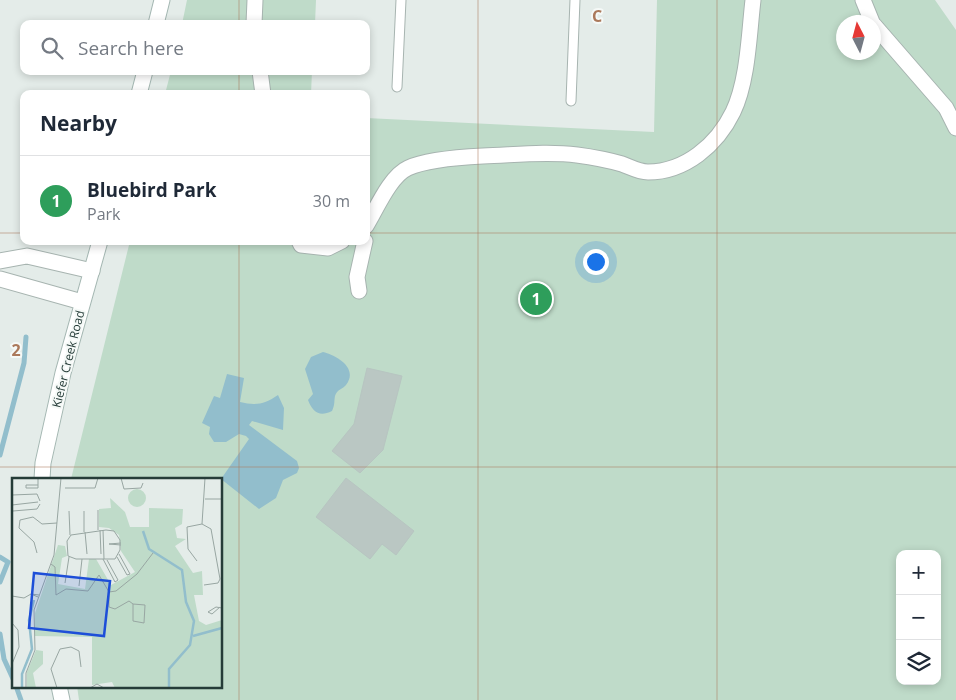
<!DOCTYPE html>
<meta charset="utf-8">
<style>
:root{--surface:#fff;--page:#f2f2f3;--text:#1f2937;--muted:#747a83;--line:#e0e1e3;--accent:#78594e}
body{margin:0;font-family:"Open Sans",sans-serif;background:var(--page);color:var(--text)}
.controls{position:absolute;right:15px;bottom:15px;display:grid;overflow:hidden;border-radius:10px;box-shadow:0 2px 8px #0003}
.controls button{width:45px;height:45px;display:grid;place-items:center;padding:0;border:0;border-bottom:1px solid var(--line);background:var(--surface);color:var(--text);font:25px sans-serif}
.compass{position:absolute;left:836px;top:15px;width:45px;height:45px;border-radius:50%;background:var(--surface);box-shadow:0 2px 8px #0003;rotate:354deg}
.you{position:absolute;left:595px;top:261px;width:18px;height:18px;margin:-12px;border:4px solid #fff;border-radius:50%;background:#1a73e8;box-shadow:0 0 0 8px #1a73e833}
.badge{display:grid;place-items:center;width:32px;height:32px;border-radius:50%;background:var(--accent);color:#fff;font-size:16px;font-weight:700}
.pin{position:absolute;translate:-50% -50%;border:2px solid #fff;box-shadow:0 1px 5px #0006}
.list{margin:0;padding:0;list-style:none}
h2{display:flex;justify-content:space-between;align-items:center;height:65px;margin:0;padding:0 20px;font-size:21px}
h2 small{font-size:16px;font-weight:400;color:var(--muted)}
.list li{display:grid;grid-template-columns:32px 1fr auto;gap:15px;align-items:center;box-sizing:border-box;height:90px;padding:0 20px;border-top:1px solid var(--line)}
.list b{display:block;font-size:19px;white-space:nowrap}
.list p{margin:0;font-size:16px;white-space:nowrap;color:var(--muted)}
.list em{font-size:16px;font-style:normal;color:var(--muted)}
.icon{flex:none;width:28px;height:28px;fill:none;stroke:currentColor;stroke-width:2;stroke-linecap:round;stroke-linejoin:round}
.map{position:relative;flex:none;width:956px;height:700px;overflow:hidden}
.search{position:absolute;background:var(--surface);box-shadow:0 2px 8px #0003;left:20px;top:20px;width:350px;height:55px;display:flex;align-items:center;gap:12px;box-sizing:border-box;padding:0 18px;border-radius:10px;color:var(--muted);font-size:19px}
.panel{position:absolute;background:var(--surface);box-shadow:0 2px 8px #0003;left:20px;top:90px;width:350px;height:155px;border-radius:10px}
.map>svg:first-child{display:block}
.green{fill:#bfdbc9;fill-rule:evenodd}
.water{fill:#92becc}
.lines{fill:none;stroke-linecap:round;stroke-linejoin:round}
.stream{stroke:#92becc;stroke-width:5}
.building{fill:#bac7c3;stroke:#b7c5c1}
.lane-casing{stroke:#a7b4b0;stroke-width:11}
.street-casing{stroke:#a7b4b0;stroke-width:17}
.secondary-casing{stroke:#a4b7b2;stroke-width:17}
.lane{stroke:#fff;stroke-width:9}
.street{stroke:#fff;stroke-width:15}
.secondary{stroke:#fff;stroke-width:15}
.grid{fill:none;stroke:#ab795b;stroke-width:1;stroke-opacity:0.55}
.labels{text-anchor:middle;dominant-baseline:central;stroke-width:4;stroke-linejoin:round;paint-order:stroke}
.street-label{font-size:12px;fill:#253c38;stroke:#f5f9f7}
.inset-river{fill:none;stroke:#92becc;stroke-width:2.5}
.inset-road{fill:none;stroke:#98a6a2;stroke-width:1}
.view{fill:#1d4ed8;fill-opacity:0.15;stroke:#1d4ed8;stroke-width:2.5}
.inset-edge{fill:none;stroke:#253c38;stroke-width:2.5}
.grid-label{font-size:16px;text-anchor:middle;font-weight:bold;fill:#ab795b;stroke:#f5f9f7;stroke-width:4;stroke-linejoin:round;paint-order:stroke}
</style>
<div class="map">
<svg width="956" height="700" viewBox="0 0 956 700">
<rect width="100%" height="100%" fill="#e4ece9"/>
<path class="green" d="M 187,0 L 316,0 L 315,24 L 182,24 Z
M 657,0 L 935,0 L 956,30 L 956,700 L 79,700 L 77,686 L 221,686 L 221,479 L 71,479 L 130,241 L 366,241 L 366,118 L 654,132 ZM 844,22 L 874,22 L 874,52 L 844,52 ZM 900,554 L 937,554 L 937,681 L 900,681 Z
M 171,71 L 312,71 L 311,94 L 165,94 Z"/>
<path class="water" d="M 323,352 C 336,355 359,368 346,385 C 343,389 337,389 335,396 C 334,401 335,405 332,411 C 320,417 313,413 308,400 L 313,394 L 305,369 L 311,357 Z
M 227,374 L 244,378 L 240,402 C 256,406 265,404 278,395 L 284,408 L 283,430 L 252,421 L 249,425 L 297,461 L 299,468 L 297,473 L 283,480 L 276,498 L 259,509 L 221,479 L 249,439 L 246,436 L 239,434 L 226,442 L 214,442 L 209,434 L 210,427 L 202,423 L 214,396 L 220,398 Z"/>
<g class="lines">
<path class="stream" d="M 0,455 L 24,363 L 26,337
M 0,557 L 8,562 L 0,582
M 0,634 L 4,659 L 14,681
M 16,686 L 21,700"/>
</g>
<path class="building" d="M 367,368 L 402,376 L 383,450 L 360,473 L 332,451 L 354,424 Z
M 346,478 L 414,531 L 396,555 L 382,544 L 370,559 L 316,517 Z"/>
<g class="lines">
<defs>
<path id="lane" d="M 397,87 L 401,0
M 571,101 L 575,0"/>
<path id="street" d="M 863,0 L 872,22
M 254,24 L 255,0
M 874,25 L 946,108 L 956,128
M 260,71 L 263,94
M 366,226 C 376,210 390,176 408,168 C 425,160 463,157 483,156 C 514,155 546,151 577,155 C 592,157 608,160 622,164 C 630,167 639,172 648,172 C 685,172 717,145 733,112 C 748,81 749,34 753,0
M 299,241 L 301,245 L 328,248 L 342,241
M 0,261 L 27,256 L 92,271
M 0,279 L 82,302
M 359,291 L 357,277 L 365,241"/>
<path id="secondary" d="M 156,24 L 162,0
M 139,94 L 145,71
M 42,479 L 43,463 L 63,373 L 100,241
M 59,686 L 62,700"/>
</defs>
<use href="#lane" class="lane-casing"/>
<use href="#street" class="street-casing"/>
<use href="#secondary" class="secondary-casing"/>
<use href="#lane" class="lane"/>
<use href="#street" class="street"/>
<use href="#secondary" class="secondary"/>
</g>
<path class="grid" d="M 239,0 L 239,24M 478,0 L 478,700M 717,0 L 717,700M 239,71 L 239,94M 0,233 L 24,233M 366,233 L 956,233M 239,241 L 239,700M 0,467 L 956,467"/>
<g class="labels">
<g class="street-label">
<text transform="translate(68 359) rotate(-76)">Kiefer Creek Road</text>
</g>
</g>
<g transform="translate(12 478)">
<rect width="210" height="210" fill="#e4ece9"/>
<path d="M116 20a9 9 0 1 1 18 0a9 9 0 1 1-18 0ZM 98,20 L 113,34 L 118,49 L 137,49 L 137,30 L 171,31 L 170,46 L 163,50 L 165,60 L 174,61 L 163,68 L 181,95 L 190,93 L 191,117 L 182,117 L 187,143 L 194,147 L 210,142 L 210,210 L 103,210 L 100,204 L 80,207 L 80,159 L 23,158 L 23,135 L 46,67 L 53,68 L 55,78 L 50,80 L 46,106 L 73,111 L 77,81 L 84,81 L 99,107 L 123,94 L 109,73 L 107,57 L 97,50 L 87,49 L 87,31 L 99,30 ZM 24,172 L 31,173 L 31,186 L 21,195 L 24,210 L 15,210 L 15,194 Z" fill="#bfdbc9"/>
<path class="inset-river" d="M 131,53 L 137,71 L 170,92 L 174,124 L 182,143 L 178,167 L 157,191 L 157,210M 181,158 L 210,150M 10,210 L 10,196 L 20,171 L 17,142 L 22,122"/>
<path class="inset-road" d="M 109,0 L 112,11 L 129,10 L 131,5M 14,10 L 26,10 L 26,0M 14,10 L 14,7 L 26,7M 53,10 L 83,10 L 86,0M 0,17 L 25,16 L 28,23M 193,21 L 210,21M 0,27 L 26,24M 1,33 L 25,31 L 28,26M 57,33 L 58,57M 72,33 L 72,54M 86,52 L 86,32M 88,52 L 89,76M 91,52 L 92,81M 94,52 L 102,53 L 108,62 L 108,72 L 103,81 L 64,81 L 56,78 L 55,63 L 59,57 ZM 73,54 L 75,76M 109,65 L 97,66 L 109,67M 25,75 L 22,64 L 7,50 L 8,42 L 21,39 L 30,46 L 45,45M 105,79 L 115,97 L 118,96 L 107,76M 91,81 L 103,104 L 106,102 L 95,82M 185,83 L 176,71 L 175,49 L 190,46M 39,86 L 43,89 L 44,117 L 54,111 L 76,113 L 87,97 L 97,114 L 97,129 L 103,131 L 117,123 L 121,126 L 121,143 L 132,145 L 133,127 L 121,126M 53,105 L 57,79M 192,107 L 206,105 L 208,101 L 199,51 L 190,46 L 193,0M 67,108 L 70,81M 97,114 L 104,113 L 125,96 L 141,75M 0,118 L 12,120 L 19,116M 26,119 L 19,116 L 27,117M 208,129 L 200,136 L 196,134 L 204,129 L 210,130M 0,145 L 6,152 L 7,169 L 0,186M 14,210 L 14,195 L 23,172 L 22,132 L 42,77 L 49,0M 45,210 L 39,191 L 48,171 L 59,169 L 67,173 L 69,189M 78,210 L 85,206 L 92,210"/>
<path class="view" d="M 22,95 L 98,103 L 92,158 L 17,150 Z"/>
<rect width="210" height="210" class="inset-edge"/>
</g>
<g class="grid-label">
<text x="597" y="22">C</text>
<text x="16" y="356">2</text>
</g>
</svg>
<div class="controls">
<button>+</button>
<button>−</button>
<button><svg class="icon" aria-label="layers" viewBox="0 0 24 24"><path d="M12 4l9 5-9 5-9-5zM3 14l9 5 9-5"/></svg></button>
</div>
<svg class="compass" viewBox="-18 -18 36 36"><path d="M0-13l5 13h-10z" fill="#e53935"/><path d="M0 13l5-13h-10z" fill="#747a83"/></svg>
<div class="you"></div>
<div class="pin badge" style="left:536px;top:299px;background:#2e9e5b">1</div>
<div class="search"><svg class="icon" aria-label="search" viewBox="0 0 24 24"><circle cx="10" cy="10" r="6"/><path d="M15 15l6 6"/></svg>Search here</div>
<section class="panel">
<h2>Nearby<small></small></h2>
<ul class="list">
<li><span class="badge" style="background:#2e9e5b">1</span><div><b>Bluebird Park</b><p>Park</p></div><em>30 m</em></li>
</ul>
</section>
</div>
